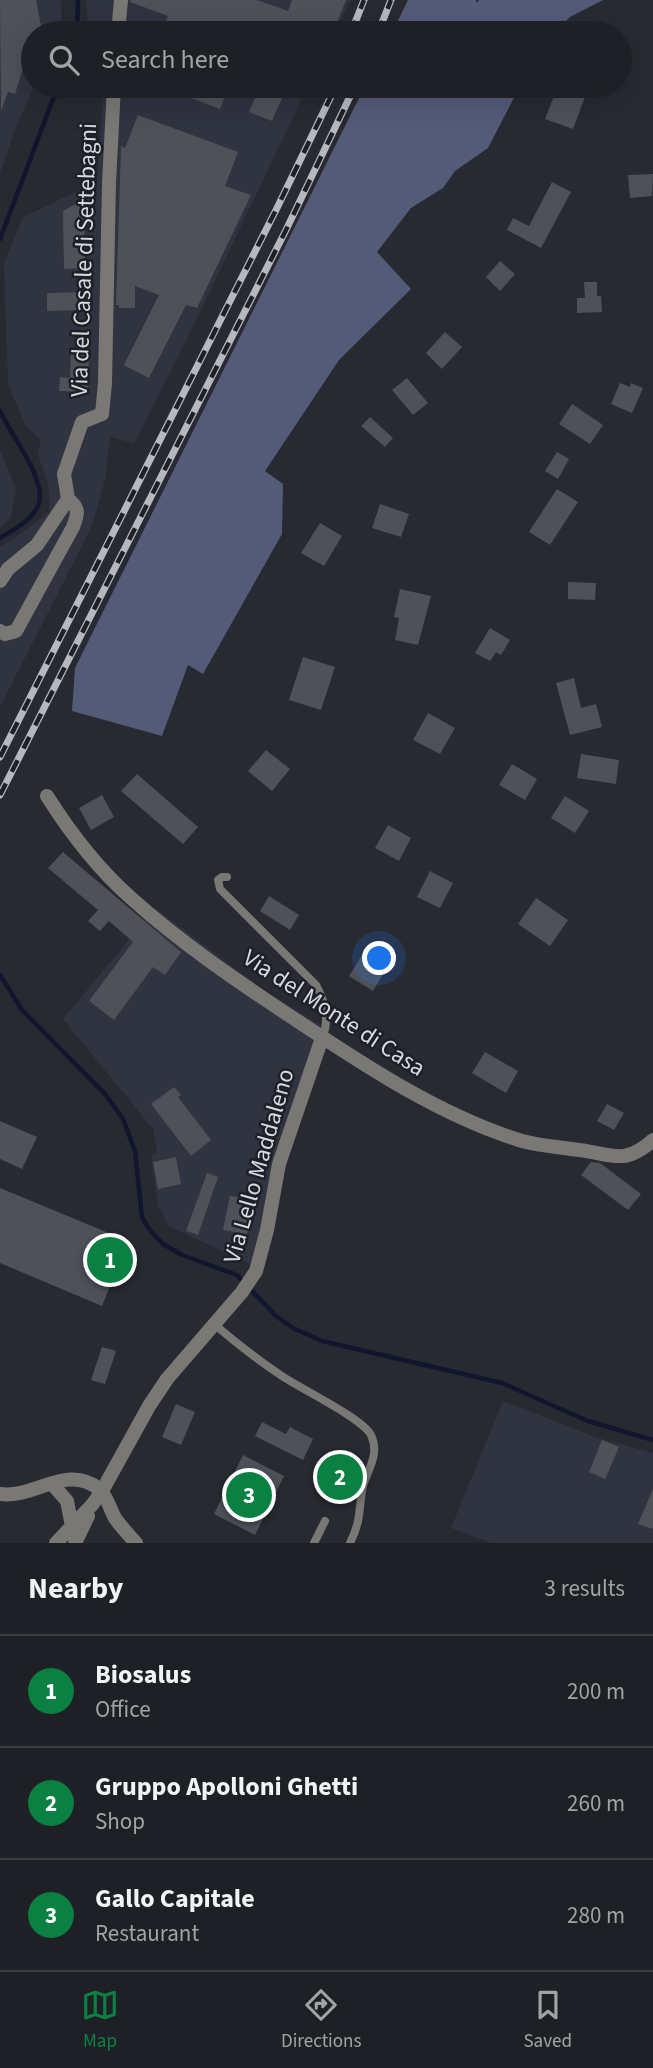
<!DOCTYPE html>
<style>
:root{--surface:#1e2025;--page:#26282d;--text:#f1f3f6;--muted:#a1a3a7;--line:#3c3e42;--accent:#0b8043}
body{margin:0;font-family:"Source Sans 3",sans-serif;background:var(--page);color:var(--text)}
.you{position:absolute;left:380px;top:959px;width:24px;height:24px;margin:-18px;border:5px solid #fff;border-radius:50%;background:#1a73e8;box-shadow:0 0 0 10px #1a73e833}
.badge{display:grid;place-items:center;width:46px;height:46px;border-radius:50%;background:var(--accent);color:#fff;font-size:23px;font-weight:700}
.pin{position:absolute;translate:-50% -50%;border:4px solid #fff;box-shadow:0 2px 7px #0006}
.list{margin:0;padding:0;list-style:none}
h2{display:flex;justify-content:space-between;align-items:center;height:91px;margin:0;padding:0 28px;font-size:30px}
h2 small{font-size:23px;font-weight:400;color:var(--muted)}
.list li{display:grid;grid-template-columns:46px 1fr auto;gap:21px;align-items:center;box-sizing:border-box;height:112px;padding:0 28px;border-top:2px solid var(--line)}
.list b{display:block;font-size:26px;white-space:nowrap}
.list p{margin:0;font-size:23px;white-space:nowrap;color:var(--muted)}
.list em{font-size:23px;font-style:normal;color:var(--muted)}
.icon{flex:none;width:38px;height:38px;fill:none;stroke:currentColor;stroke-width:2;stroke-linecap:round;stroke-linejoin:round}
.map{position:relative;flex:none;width:653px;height:1543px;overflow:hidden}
.search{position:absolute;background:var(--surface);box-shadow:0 7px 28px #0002;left:21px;right:21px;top:21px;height:77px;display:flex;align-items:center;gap:18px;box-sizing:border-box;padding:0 24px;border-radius:38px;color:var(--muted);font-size:26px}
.sheet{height:427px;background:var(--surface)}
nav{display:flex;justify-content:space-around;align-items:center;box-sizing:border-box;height:98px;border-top:2px solid var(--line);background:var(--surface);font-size:19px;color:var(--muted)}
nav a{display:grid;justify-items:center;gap:4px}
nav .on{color:var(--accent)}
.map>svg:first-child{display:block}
.built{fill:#303340}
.forest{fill:#535b79}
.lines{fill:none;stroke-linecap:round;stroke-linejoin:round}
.stream{stroke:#11152e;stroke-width:4.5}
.building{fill:#4f5159}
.service{stroke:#7a7874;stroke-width:8}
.minor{stroke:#7a7874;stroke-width:14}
.rail-casing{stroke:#b7b8be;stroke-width:7}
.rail{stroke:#1e2027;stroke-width:4.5;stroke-dasharray:13;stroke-linecap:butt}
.labels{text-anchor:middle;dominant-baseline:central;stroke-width:5;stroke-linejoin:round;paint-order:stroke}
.street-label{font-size:24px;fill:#d9dadf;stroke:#1e2027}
</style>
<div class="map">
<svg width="653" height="1543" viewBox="0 0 653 1543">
<rect width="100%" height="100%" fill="#282a31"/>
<path class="built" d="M 0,0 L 61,0 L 62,22 L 57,33 L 33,33 L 34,86 L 16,127 L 0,173 Z
M 86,0 L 350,0 L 336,33 L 99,33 L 88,30 Z
M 104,86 L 308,86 L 187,339 L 134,443 L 110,437 L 105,480 L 92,526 L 0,707 L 0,547 L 23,532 L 50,511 L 48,484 L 38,455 L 41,440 L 26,426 L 8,385 L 4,264 L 23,217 L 97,182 Z
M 0,450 L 16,489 L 11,517 L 0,528 Z
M 155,908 L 268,993 L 323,1026 L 255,1267 L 169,1226 L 158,1206 L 151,1157 L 157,1152 L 153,1129 L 63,1019 Z
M 503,1401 L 595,1437 L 653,1453 L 653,1543 L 491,1543 L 451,1528 Z"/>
<path class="forest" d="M 408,0 L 476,0 L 477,3 L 479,0 L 603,0 L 570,17 L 554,33 L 392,33 Z
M 365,86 L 520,86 L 488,148 L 455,171 L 443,188 L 411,208 L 377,252 L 411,289 L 339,360 L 265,471 L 283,484 L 282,534 L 203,674 L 188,665 L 162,736 L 72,711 L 75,668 Z"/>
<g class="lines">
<path class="stream" d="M 77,33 L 78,0
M 0,239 L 58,86
M 0,411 C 10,434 49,482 38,506 C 31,521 13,530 0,538
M 0,975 L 22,1010 L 105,1094 L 123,1119 L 135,1151 L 142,1217 L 149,1229 L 163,1244 L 182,1255 L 237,1275 L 276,1316 L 293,1328 L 322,1341 L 502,1383 L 588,1421 L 653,1440"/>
</g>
<path class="building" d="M 0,0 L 36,0 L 41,25 L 38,33 L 33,33 L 33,44 L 31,43 L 15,94 L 8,92 L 1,111 Z
M 131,0 L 257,0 L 288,11 L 292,0 L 346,0 L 333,33 L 216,33 L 203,29 L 202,33 L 162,33 L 168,16 L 130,2 Z
M 160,86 L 229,86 L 220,109 Z
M 260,86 L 272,86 L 285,91 L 272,121 L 249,112 Z
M 558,86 L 589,86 L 573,129 L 545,119 Z
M 138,115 L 238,152 L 225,186 L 251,195 L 197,308 L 186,305 L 149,378 L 124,365 L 159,295 L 135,286 L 135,308 L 119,308 L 119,305 L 116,305 L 121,146 L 125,148 Z
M 653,174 L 652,196 L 630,198 L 628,175 Z
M 552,182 L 571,192 L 541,248 L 507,230 L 513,218 L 529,226 Z
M 84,199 L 85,268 L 64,269 L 63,211 Z
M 500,261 L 515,274 L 500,291 L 486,277 Z
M 584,282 L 597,282 L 597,296 L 601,296 L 602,312 L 577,313 L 577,298 L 585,298 Z
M 84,292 L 84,310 L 47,311 L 47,293 Z
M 445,332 L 462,347 L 442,369 L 426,353 Z
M 71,350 L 89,351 L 88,392 L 59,391 L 60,377 L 70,378 Z
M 407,378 L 428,403 L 413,415 L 392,390 Z
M 620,383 L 630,387 L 631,383 L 643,388 L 632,413 L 611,404 Z
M 572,404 L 603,425 L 590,444 L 559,424 Z
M 370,417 L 393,438 L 385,447 L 361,426 Z
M 557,452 L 569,459 L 558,479 L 545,471 Z
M 557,489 L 578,502 L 550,545 L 529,532 Z
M 380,504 L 409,514 L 401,537 L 372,528 Z
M 320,523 L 342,536 L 324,566 L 301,553 Z
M 568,582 L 596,583 L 595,600 L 568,599 Z
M 400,589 L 431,596 L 418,645 L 395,640 L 399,618 L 394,617 Z
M 490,628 L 510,640 L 501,655 L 496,652 L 490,661 L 475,653 Z
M 303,657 L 335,667 L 321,710 L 289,700 Z
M 574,678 L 581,708 L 596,704 L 602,727 L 570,735 L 556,683 Z
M 428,713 L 455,728 L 440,754 L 413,740 Z
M 266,750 L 290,769 L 272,791 L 248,771 Z
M 581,754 L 619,760 L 616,784 L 577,778 Z
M 512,764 L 537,779 L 525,800 L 499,785 Z
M 137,774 L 198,827 L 183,844 L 121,791 Z
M 102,795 L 114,817 L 91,830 L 79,808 Z
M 565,796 L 589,811 L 575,833 L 551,818 Z
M 388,825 L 411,838 L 399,861 L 375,848 Z
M 63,852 L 181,952 L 165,975 L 153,967 L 114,1020 L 89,1001 L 133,942 L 109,921 L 100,931 L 88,921 L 98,910 L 48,868 Z
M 430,871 L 453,883 L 440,908 L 417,897 Z
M 269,896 L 299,915 L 290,930 L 260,911 Z
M 536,898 L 568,920 L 550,946 L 518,924 Z
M 362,955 L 386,969 L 373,991 L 349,976 Z
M 485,1052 L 518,1071 L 506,1093 L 472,1073 Z
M 174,1087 L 181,1095 L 178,1097 L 211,1140 L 191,1156 L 151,1104 Z
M 607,1104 L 624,1113 L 614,1130 L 597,1121 Z
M 0,1121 L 37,1137 L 22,1169 L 0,1159 Z
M 176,1157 L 181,1184 L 158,1189 L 153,1162 Z
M 591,1162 L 600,1163 L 641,1194 L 628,1210 L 581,1175 Z
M 207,1173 L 218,1177 L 198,1235 L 186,1231 Z
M 0,1188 L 128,1241 L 102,1306 L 0,1263 Z
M 230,1196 L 254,1200 L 247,1234 L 223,1230 Z
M 102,1347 L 116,1351 L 105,1384 L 91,1380 Z
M 176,1404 L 195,1412 L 181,1445 L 162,1437 Z
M 262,1422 L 286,1434 L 290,1427 L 313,1439 L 303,1460 L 255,1436 Z
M 602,1440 L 619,1447 L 605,1479 L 589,1472 Z
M 243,1455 L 284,1476 L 255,1535 L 214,1514 Z
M 653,1489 L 653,1529 L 638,1524 Z"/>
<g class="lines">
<path class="service" d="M 227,877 L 222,877 L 218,880 L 220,889 L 316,985 C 325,1001 330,1021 322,1038
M 214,1324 C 236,1343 258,1360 282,1376 C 301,1389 362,1418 371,1435 C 380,1454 368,1469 363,1486 C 358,1510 362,1519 350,1543
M 314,1543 L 325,1521"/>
<path class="minor" d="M 118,33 L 121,0
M 0,581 L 8,569 L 37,545 L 68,499 L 64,474 L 82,422 L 102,414 L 105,383 L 109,183 L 114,86
M 0,631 L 5,634 L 16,631 L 73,527 C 78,514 80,508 68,499
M 47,796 C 71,834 97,868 131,898 C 181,943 237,981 293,1018 C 364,1065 440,1116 522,1141 C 541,1146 560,1147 579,1150 C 613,1154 624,1166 653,1140
M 53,1485 L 67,1501 L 72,1526
M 0,1494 C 34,1499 67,1463 99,1489 C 107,1496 110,1509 115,1518 C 121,1527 129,1535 136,1543
M 56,1543 L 92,1505 L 102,1491 L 149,1406 L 167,1379 L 242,1292 L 256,1271 L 267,1230 L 279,1164 L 322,1038
M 75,1543 L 88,1516"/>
<defs>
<path id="rail" d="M 351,33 L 364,0
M 378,33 L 391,0
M 0,757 L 278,206 L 336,86
M 0,795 L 286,230 L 355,86"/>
</defs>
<use href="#rail" class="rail-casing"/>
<use href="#rail" class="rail"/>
</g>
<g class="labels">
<g class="street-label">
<text transform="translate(84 260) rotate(-88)">Via del Casale di Settebagni</text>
<text transform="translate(334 1013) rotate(33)">Via del Monte di Casa</text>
<text transform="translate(259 1166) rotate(-74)">Via Lello Maddaleno</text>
</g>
</g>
</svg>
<div class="you"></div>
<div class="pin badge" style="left:110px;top:1260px">1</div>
<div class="pin badge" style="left:340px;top:1477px">2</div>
<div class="pin badge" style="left:249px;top:1495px">3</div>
<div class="search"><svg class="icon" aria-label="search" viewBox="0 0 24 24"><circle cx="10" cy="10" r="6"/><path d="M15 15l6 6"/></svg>Search here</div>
</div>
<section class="sheet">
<h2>Nearby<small>3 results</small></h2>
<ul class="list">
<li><span class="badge">1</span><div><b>Biosalus</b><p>Office</p></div><em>200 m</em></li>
<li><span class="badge">2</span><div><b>Gruppo Apolloni Ghetti</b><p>Shop</p></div><em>260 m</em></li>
<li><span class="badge">3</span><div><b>Gallo Capitale</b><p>Restaurant</p></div><em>280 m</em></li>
</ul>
</section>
<nav>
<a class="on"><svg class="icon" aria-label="map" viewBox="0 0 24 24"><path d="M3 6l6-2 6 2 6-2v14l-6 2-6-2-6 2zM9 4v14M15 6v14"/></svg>Map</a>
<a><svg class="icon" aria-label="directions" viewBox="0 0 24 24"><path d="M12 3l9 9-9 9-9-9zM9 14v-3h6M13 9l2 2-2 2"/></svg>Directions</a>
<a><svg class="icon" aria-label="saved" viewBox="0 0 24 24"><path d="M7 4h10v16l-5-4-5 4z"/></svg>Saved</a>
</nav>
